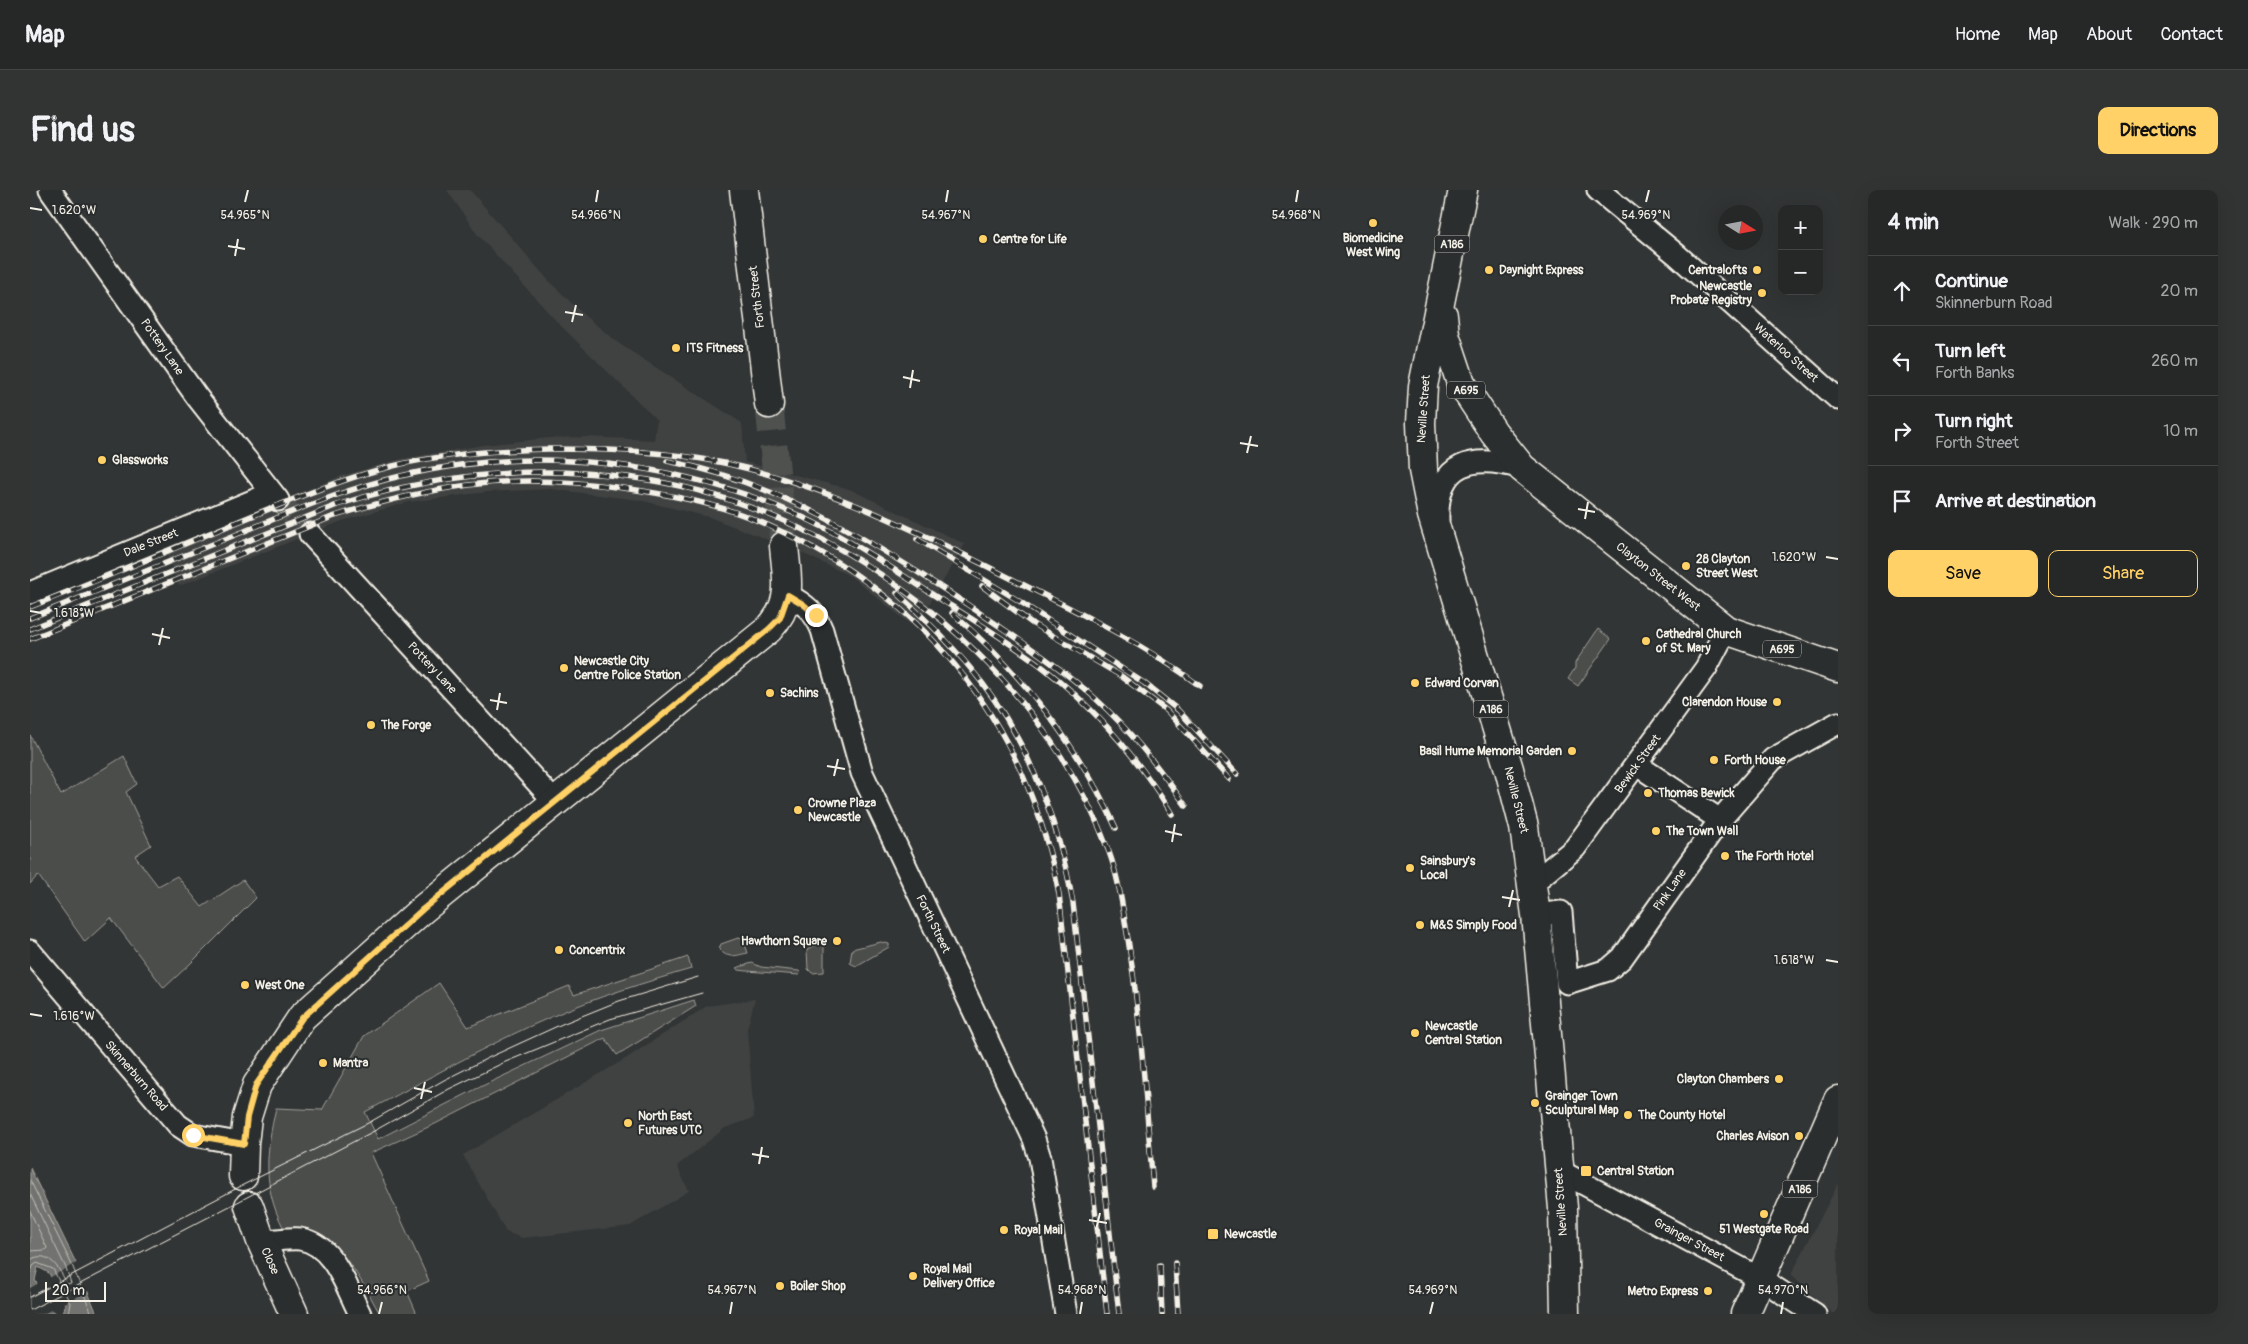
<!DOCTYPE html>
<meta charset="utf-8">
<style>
:root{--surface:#262828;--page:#323434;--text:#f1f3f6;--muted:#a4a6a8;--line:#424445;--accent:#ffd166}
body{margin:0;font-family:Pangolin,sans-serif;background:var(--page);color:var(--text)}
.controls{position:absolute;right:15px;top:15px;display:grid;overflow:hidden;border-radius:10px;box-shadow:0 5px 20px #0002}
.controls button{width:45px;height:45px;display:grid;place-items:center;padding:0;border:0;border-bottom:1px solid var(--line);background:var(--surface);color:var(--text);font:25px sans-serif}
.compass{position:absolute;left:1688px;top:15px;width:45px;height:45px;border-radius:50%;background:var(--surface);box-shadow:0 5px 20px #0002;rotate:101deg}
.scale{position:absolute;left:15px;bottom:12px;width:61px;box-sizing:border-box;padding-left:5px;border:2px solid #f4f1e8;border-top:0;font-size:14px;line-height:18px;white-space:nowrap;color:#f4f1e8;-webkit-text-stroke:4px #2a2d2e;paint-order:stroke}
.stop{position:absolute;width:15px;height:15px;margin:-11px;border:4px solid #ffd166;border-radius:50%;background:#fff}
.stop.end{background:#ffd166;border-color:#fff;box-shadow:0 1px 5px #0008}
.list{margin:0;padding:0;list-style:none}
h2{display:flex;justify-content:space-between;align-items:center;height:65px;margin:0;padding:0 20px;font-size:21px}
h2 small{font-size:16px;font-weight:400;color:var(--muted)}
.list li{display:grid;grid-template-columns:32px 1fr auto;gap:15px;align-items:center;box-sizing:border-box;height:70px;padding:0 20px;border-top:1px solid var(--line)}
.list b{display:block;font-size:19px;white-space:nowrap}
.list p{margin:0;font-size:16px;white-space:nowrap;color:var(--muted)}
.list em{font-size:16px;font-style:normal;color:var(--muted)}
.actions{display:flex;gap:10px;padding:15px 20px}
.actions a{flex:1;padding:11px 0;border:1px solid var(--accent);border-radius:10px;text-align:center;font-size:18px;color:var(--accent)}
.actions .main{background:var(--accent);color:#111}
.icon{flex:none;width:28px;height:28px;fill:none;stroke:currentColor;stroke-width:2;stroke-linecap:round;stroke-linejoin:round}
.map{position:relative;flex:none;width:1808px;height:1124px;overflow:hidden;border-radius:10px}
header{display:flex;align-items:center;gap:30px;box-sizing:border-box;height:70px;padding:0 25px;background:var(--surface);border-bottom:1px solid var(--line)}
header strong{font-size:24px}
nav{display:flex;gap:28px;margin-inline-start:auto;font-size:18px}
.intro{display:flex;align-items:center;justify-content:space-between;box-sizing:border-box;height:120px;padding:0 30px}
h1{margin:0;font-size:35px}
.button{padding:12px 22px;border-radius:10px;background:var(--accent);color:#111;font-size:18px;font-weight:700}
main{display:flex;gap:30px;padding:0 30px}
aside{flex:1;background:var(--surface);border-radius:10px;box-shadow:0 5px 20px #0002}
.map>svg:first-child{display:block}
.built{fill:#404242}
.green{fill:#4b4d4c;stroke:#a09f9a}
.water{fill:#727370;stroke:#a6a5a0}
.pier{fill:#323535}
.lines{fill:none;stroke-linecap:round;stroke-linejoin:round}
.shore{stroke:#c0bfb8;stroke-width:1}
.minor-tunnel{stroke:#4f5150;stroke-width:21;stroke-dasharray:21 11;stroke-linecap:butt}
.major-tunnel{stroke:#4f5150;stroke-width:28;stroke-dasharray:28 14;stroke-linecap:butt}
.minor-casing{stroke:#f4f1e8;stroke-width:25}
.major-casing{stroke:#f4f1e8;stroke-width:31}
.minor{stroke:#2a2d2e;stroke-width:21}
.major{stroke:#2a2d2e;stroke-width:28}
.tram{stroke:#f4f1e8;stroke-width:1}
.rail-casing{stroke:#f4f1e8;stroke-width:5.5}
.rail{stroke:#2a2d2e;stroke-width:4;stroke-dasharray:11;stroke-linecap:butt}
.route{stroke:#ffd166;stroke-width:6}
.ticks{fill:none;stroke:#f4f1e8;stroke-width:2}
.poi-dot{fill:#ffd166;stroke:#2a2d2e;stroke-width:2}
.labels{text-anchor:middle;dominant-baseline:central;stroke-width:4;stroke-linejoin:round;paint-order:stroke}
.shield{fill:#2a2d2e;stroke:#b7b6b0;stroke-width:1}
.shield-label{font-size:11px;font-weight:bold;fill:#f4f1e8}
.poi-label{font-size:12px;font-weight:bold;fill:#f4f1e8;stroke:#2a2d2e;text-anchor:start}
.street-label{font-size:12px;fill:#f4f1e8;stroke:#2a2d2e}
.ticks-label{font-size:12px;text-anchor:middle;fill:#f4f1e8;stroke:#2a2d2e;stroke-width:4;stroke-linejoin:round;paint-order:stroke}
</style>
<header>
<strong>Map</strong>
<nav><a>Home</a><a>Map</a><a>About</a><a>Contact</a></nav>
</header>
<div class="intro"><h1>Find us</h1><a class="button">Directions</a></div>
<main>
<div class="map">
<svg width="1808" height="1124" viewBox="0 0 1808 1124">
<rect width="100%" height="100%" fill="#323535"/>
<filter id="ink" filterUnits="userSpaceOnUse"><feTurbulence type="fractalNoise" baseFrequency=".02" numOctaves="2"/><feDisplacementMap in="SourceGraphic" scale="10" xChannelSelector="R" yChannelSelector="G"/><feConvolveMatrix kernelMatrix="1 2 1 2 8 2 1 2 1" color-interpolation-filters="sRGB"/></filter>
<g filter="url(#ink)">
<path class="built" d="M 417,0 L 440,0 L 519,91 L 555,126 L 591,155 L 712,233 L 715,272 L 819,299 L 935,354 L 885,438 L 820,386 L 772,363 L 679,327 L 609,310 L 520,299 L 457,302 L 379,312 L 312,331 L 149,396 L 134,358 L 311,286 L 371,269 L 453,255 L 519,248 L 555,247 L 624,250 L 627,230 L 529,134 L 447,44 Z
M 725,809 L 717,839 L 724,928 L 695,938 L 647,976 L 659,1001 L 600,1036 L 492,1048 L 476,1042 L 433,965 L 595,869 L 677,816 Z
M 1808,994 L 1808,1124 L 1803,1124 L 1761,1085 Z"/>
<path class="green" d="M 1568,439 L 1581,449 L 1548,496 L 1538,489 L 1545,478 L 1545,473 Z
M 0,545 L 31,605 L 94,566 L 107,594 L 96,602 L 121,655 L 105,666 L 128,696 L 147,686 L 172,717 L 213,690 L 226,708 L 160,774 L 134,798 L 81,728 L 55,752 L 8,685 L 0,694 Z
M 708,748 L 713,749 L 718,763 C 706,765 698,770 689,759 L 691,754 Z
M 851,752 L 859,754 L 859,757 L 826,776 L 820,773 L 822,759 Z
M 794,753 L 794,782 L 782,783 L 778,779 L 777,760 L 781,757 Z
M 658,767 L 661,779 C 613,793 566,807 521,827 C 457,854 397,890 335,922 L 348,949 L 450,897 L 571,840 L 664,810 L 666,816 L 587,865 L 575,848 L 405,934 L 341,963 L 399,1091 L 377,1101 L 387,1124 L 350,1124 C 324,1078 310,1045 253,1037 C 232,996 236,961 246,918 L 292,920 L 334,846 L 409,793 L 438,837 L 539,796 L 544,805 Z
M 722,773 L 731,777 L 769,781 L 771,783 L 769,785 L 717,781 L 709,780 L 706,778 Z"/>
<path class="water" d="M 0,978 L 46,1073 L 67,1124 L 33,1124 L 35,1115 L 19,1083 L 8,1077 L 5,1090 L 21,1120 L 26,1124 L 0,1124 Z"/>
<path class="pier" d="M 48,1072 L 60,1100 L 32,1114 L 19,1088 Z
M 9,1093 L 23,1119 L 13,1124 L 0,1124 L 0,1098 Z"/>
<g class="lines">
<path class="shore" d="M 0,990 L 42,1075 L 62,1124
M 0,1004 L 36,1078 L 41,1093 L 37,1094 C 30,1080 19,1058 0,1070
M 0,1021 L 17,1058 L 15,1060 L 0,1061
M 0,1085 L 3,1076 L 7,1073 L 23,1079 L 40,1113 L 38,1124"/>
<path class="minor-tunnel" d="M 248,310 L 280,344"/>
<path class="major-tunnel" d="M 739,214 L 754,356"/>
<defs>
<path id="minor" d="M 20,0 L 167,207 L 248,310
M 1568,0 L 1647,65 L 1808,209
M 1408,330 C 1406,270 1444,264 1492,278
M 280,344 L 525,612
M 0,403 L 242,303
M 758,405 C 776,415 784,421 792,440 L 832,583 L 1004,949 L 1010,968 L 1036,1124
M 1607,575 L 1690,630
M 1503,693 L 1545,658 L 1676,478 L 1696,440
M 1506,725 L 1531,722 L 1537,793 L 1578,780 L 1592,768 L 1690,630 L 1743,569 L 1808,533
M 0,761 L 148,935 L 163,945 L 214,954
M 1530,981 L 1731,1089 L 1785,1124
M 231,1051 C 243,1051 258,1048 270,1049 C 304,1054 316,1097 330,1124"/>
<path id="major" d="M 714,0 L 739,214
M 1433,0 L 1393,196 L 1391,233 L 1393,280 L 1402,325 L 1479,579 L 1494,637 L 1506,725 L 1533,1018 L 1535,1124
M 1413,125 L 1415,145 L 1431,193 L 1464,243 L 1492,278 L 1696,440 L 1808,478
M 213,986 L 214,954 L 217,927 L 227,895 L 272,827 L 393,719 L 739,439 C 764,412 757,390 754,356
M 219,1016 L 231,1051 L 264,1124
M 1715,1124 L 1808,910"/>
</defs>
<use href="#minor" class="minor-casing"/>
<use href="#major" class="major-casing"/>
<use href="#minor" class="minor"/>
<use href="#major" class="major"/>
<path class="tram" d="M 0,1107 L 213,995 L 340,932 L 414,890 L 460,867 L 532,834 L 589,811 L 668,787
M 0,1120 L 344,941 L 419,899 L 473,873 L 580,829 L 672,803"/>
<defs>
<path id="rail" d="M 637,271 C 748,291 846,354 938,415 C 982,445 1027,474 1066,509 C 1101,541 1129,578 1156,616
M 887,349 L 986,409 L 1114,493 L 1148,520 L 1207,584
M 952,396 L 1003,434 L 1091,486 L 1137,521 L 1199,589
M 867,403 C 898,431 927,460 953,494 C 1000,556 1030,637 1043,713 L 1089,1124
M 0,417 C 66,391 132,364 198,336 C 252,314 306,290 363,276 C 414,264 466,260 519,259 C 578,259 636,261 694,273 C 796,295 892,343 984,390 C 1048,422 1113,453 1170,496
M 922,423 C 990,481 1049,556 1086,638
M 0,428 C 70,400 140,371 210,343 C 264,321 317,298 375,285 C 505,255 646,271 768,325 C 815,346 858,376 902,404 C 940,428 979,451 1015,479 C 1067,520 1108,568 1142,624
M 0,439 L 307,315 C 402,285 498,275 597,287 C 801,311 1007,468 1079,662 C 1089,689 1093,720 1098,749 C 1111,831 1116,914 1123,997
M 0,449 L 302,327 C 346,313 392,301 439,295 C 490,288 543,291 593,298 C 636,304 681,312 721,328 C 888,397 996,527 1029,704 L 1077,1124
M 1145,1073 L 1148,1124
M 1130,1075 L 1132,1124"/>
</defs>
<use href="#rail" class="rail-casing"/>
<use href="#rail" class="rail"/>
</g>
</g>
<g class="lines" filter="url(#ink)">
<path class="route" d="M 163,945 L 214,954 L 217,927 L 226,895 L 272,828 L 393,719 L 739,439 L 750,428 L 758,405 L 773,414 L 786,425"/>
</g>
<path class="ticks" d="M 215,12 L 218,0M 566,12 L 568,0M 916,12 L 918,0M 1266,12 L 1268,0M 1616,12 L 1619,0M 0,18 L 12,20M 198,56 L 215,59M 205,66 L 208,49M 535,122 L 553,125M 542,132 L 546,115M 873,187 L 890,191M 880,198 L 883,180M 1210,253 L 1228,256M 1217,263 L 1221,246M 1548,319 L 1565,322M 1555,329 L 1558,312M 1796,367 L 1808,369M 0,421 L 12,423M 122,444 L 140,448M 129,455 L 133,438M 460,510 L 477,513M 467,520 L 470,503M 797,576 L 815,579M 804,586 L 808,569M 1135,641 L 1152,645M 1142,652 L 1145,634M 1472,707 L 1490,710M 1479,717 L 1483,700M 1796,770 L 1808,772M 0,824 L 12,826M 384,898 L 402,902M 391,909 L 395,892M 722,964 L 739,967M 729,974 L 732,957M 1059,1030 L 1077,1033M 1066,1040 L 1070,1023M 349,1124 L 352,1112M 700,1124 L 702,1112M 1050,1124 L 1052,1112M 1400,1124 L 1403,1112M 1751,1124 L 1753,1112"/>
<g class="poi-dot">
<circle cx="1343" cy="33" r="5"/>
<circle cx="953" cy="49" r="5"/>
<circle cx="1459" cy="80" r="5"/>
<circle cx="1727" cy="80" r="5"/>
<circle cx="1732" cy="103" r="5"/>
<circle cx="646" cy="158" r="5"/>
<circle cx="72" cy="270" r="5"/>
<circle cx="1656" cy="376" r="5"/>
<circle cx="1616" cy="451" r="5"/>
<circle cx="534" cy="478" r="5"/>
<circle cx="1385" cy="493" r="5"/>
<circle cx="740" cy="503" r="5"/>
<circle cx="1747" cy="512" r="5"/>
<circle cx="341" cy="535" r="5"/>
<circle cx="1542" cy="561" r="5"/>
<circle cx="1684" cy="570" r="5"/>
<circle cx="1618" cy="603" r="5"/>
<circle cx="768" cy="620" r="5"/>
<circle cx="1626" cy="641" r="5"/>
<circle cx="1695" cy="666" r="5"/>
<circle cx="1380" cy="678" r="5"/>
<circle cx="1390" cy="735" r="5"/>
<circle cx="807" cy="751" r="5"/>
<circle cx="529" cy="760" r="5"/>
<circle cx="215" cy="795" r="5"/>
<circle cx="1385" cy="843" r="5"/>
<circle cx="293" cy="873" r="5"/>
<circle cx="1749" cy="889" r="5"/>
<circle cx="1505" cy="913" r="5"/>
<circle cx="1598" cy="925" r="5"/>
<circle cx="598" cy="933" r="5"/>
<circle cx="1769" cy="946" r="5"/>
<rect x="1550" y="975" width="12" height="12" rx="2.5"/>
<circle cx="1734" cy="1024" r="5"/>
<circle cx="974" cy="1040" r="5"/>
<rect x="1177" y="1038" width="12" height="12" rx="2.5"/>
<circle cx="883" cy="1086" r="5"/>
<circle cx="750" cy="1096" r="5"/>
<circle cx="1678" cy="1101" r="5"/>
</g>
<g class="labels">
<g class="shield">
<rect x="1404.5" y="45.5" width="35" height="17" rx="4"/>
<rect x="1417" y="191.5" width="38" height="17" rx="4"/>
<rect x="1733" y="450.5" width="38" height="17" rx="4"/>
<rect x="1443.5" y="510.5" width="35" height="17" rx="4"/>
<rect x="1752.5" y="990.5" width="35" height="17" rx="4"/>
</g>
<g class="shield-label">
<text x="1422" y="54">A186</text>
<text x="1436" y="200">A695</text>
<text x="1752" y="459">A695</text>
<text x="1461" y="519">A186</text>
<text x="1770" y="999">A186</text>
</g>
<g class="poi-label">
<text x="1343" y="48" text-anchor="middle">Biomedicine<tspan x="1343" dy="14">West Wing</tspan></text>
<text x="963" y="49">Centre for Life</text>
<text x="1469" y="80">Daynight Express</text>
<text x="1717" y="80" text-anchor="end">Centralofts</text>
<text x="1722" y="96" text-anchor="end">Newcastle<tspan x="1722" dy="14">Probate Registry</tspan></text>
<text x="656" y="158">ITS Fitness</text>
<text x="82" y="270">Glassworks</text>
<text x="1666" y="369">28 Clayton<tspan x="1666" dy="14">Street West</tspan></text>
<text x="1626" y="444">Cathedral Church<tspan x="1626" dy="14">of St. Mary</tspan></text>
<text x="544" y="471">Newcastle City<tspan x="544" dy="14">Centre Police Station</tspan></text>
<text x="1395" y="493">Edward Corvan</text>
<text x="750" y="503">Sachins</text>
<text x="1737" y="512" text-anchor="end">Clarendon House</text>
<text x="351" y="535">The Forge</text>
<text x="1532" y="561" text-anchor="end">Basil Hume Memorial Garden</text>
<text x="1694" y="570">Forth House</text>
<text x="1628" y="603">Thomas Bewick</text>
<text x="778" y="613">Crowne Plaza<tspan x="778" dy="14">Newcastle</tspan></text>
<text x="1636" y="641">The Town Wall</text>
<text x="1705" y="666">The Forth Hotel</text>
<text x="1390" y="671">Sainsbury's<tspan x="1390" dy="14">Local</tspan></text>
<text x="1400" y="735">M&amp;S Simply Food</text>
<text x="797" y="751" text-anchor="end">Hawthorn Square</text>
<text x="539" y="760">Concentrix</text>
<text x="225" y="795">West One</text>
<text x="1395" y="836">Newcastle<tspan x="1395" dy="14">Central Station</tspan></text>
<text x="303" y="873">Mantra</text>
<text x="1739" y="889" text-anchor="end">Clayton Chambers</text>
<text x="1515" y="906">Grainger Town<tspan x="1515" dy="14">Sculptural Map</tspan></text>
<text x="1608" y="925">The County Hotel</text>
<text x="608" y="926">North East<tspan x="608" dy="14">Futures UTC</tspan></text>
<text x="1759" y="946" text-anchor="end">Charles Avison</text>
<text x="1567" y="981">Central Station</text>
<text x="1734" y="1039" text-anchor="middle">51 Westgate Road</text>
<text x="984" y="1040">Royal Mail</text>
<text x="1194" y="1044">Newcastle</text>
<text x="893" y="1079">Royal Mail<tspan x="893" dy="14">Delivery Office</tspan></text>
<text x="760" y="1096">Boiler Shop</text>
<text x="1668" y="1101" text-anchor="end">Metro Express</text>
</g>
<g class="street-label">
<text transform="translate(727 107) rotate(-97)">Forth Street</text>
<text transform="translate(132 157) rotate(55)">Pottery Lane</text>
<text transform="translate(1756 163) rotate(42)">Waterloo Street</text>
<text transform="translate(1394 219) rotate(-86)">Neville Street</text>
<text transform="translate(121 353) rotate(-22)">Dale Street</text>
<text transform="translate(1628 387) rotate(38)">Clayton Street West</text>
<text transform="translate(402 478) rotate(47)">Pottery Lane</text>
<text transform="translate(1608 574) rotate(-54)">Bewick Street</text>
<text transform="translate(1486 610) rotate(76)">Neville Street</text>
<text transform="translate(1640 700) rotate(-55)">Pink Lane</text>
<text transform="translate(903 734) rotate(64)">Forth Street</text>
<text transform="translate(106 886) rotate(49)">Skinnerburn Road</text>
<text transform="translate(1531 1012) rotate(-94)">Neville Street</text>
<text transform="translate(1659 1050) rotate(28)">Grainger Street</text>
<text transform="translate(240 1071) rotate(66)">Close</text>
</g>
</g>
<g class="ticks-label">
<text x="44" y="24">1.620°W</text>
<text x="215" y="29">54.965°N</text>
<text x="566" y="29">54.966°N</text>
<text x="916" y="29">54.967°N</text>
<text x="1266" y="29">54.968°N</text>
<text x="1616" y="29">54.969°N</text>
<text x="1764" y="371">1.620°W</text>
<text x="44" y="427">1.618°W</text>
<text x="1764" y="774">1.618°W</text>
<text x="44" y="830">1.616°W</text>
<text x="352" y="1104">54.966°N</text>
<text x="702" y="1104">54.967°N</text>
<text x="1052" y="1104">54.968°N</text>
<text x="1403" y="1104">54.969°N</text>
<text x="1753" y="1104">54.970°N</text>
</g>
</svg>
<div class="controls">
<button>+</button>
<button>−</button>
</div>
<svg class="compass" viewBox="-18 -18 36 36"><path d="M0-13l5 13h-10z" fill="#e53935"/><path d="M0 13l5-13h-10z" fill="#a4a6a8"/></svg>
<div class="scale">20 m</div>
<div class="stop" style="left:163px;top:945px"></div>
<div class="stop end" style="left:786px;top:425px"></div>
</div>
<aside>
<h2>4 min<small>Walk · 290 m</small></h2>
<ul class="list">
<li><svg class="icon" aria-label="ahead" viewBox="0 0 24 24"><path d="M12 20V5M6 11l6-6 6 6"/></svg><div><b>Continue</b><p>Skinnerburn Road</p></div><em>20 m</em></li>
<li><svg class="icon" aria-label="left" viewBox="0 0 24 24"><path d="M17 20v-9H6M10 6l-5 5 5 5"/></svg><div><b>Turn left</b><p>Forth Banks</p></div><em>260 m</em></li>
<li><svg class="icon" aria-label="right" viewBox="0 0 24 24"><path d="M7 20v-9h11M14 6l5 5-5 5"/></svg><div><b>Turn right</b><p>Forth Street</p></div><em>10 m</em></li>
<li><svg class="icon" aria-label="arrive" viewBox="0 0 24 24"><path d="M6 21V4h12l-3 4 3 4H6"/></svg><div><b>Arrive at destination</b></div></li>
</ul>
<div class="actions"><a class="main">Save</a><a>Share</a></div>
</aside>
</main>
